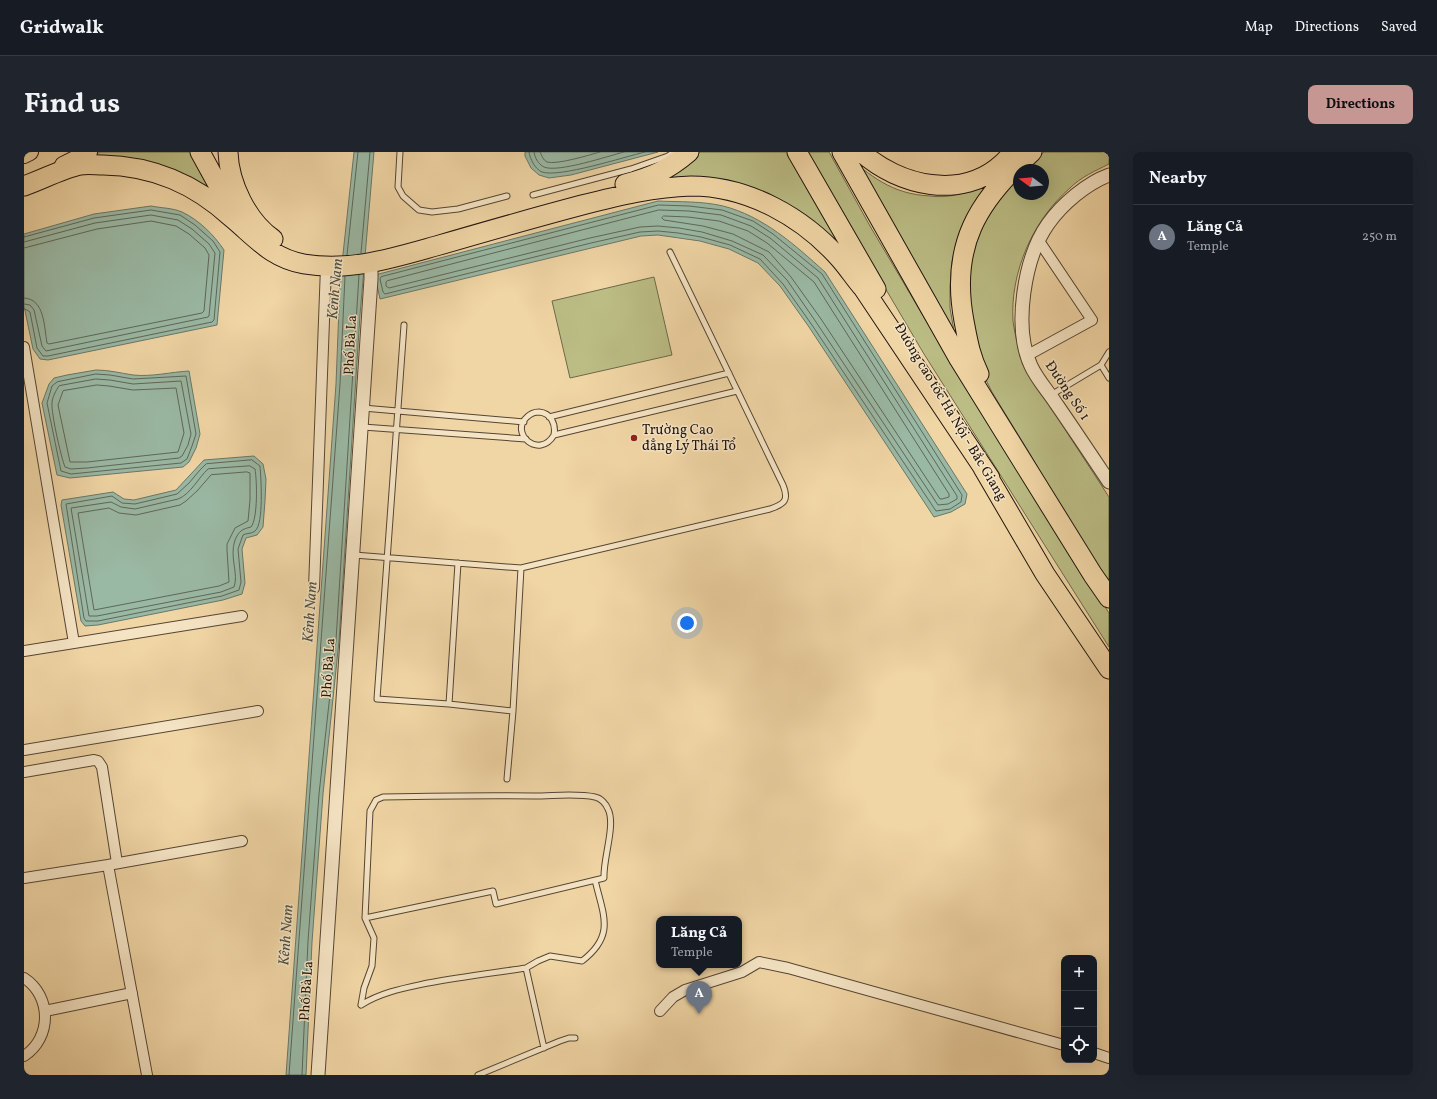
<!DOCTYPE html>
<meta charset="utf-8">
<style>
:root{--surface:#171b24;--page:#20242c;--text:#f1f3f6;--muted:#9ea1a6;--line:#363941;--accent:#c59692}
body{margin:0;font-family:Vollkorn,serif;background:var(--page);color:var(--text)}
.controls{position:absolute;right:12px;bottom:12px;display:grid;overflow:hidden;border-radius:8px;box-shadow:0 4px 16px #0002}
.controls button{width:36px;height:36px;display:grid;place-items:center;padding:0;border:0;border-bottom:1px solid var(--line);background:var(--surface);color:var(--text);font:20px sans-serif}
.compass{position:absolute;left:989px;top:12px;width:36px;height:36px;border-radius:50%;background:var(--surface);box-shadow:0 4px 16px #0002;rotate:286deg}
.you{position:absolute;left:663px;top:471px;width:14px;height:14px;margin:-10px;border:3px solid #fff;border-radius:50%;background:#1a73e8;box-shadow:0 0 0 6px #1a73e833}
.badge{display:grid;place-items:center;width:26px;height:26px;border-radius:50%;background:var(--accent);color:#fff;font-size:13px;font-weight:700}
.pin{position:absolute;translate:-50% -33px;filter:drop-shadow(0 1px 2px #0008)}
.pin::after{content:'';position:absolute;top:21px;width:14px;height:12px;background:inherit;clip-path:polygon(0 0,100% 0,50% 100%)}
.popup{position:absolute;left:632px;top:764px;width:86px;height:52px;box-sizing:border-box;display:grid;place-content:center;border-radius:8px;background:var(--surface);filter:drop-shadow(0 1px 3px #0005);font-size:13px;white-space:nowrap;color:var(--muted)}
.popup b{font-size:15px;color:var(--text)}
.popup::after{content:'';position:absolute;left:50%;top:100%;margin-left:-8px;border:8px solid transparent;border-top-color:var(--surface)}
.list{margin:0;padding:0;list-style:none}
h2{display:flex;justify-content:space-between;align-items:center;height:52px;margin:0;padding:0 16px;font-size:17px}
h2 small{font-size:13px;font-weight:400;color:var(--muted)}
.list li{display:grid;grid-template-columns:26px 1fr auto;gap:12px;align-items:center;box-sizing:border-box;height:64px;padding:0 16px;border-top:1px solid var(--line)}
.list b{display:block;font-size:15px;white-space:nowrap}
.list p{margin:0;font-size:13px;white-space:nowrap;color:var(--muted)}
.list em{font-size:13px;font-style:normal;color:var(--muted)}
.icon{flex:none;width:22px;height:22px;fill:none;stroke:currentColor;stroke-width:2;stroke-linecap:round;stroke-linejoin:round}
.map{position:relative;flex:none;width:1085px;height:923px;overflow:hidden;border-radius:8px}
header{display:flex;align-items:center;gap:24px;box-sizing:border-box;height:56px;padding:0 20px;background:var(--surface);border-bottom:1px solid var(--line)}
header strong{font-size:19px}
nav{display:flex;gap:22px;margin-inline-start:auto;font-size:14px}
.intro{display:flex;align-items:center;justify-content:space-between;box-sizing:border-box;height:96px;padding:0 24px}
h1{margin:0;font-size:28px}
.button{padding:10px 18px;border-radius:8px;background:var(--accent);color:#111;font-size:14px;font-weight:700}
main{display:flex;gap:24px;padding:0 24px}
aside{flex:1;background:var(--surface);border-radius:8px;box-shadow:0 4px 16px #0002}
.map>svg:first-child{display:block}
.green{fill:#bbbd85;stroke:#6e694a}
.water{fill:#9ab9a5;stroke:#6a7769}
.lines{fill:none;stroke-linecap:round;stroke-linejoin:round}
.shore{stroke:#5e675a;stroke-width:1}
.service-casing{stroke:#554534;stroke-width:7}
.minor-casing{stroke:#554534;stroke-width:12}
.tertiary-casing{stroke:#554534;stroke-width:15}
.primary-casing{stroke:#21150f;stroke-width:18}
.motorway-casing{stroke:#21150f;stroke-width:21}
.service{stroke:#f5e4c4;stroke-width:5}
.minor{stroke:#f5e4c4;stroke-width:10}
.tertiary{stroke:#f5e4c4;stroke-width:13}
.primary{stroke:#f0d5a5;stroke-width:16}
.motorway{stroke:#f0d5a5;stroke-width:19}
.poi-dot{fill:#8f2418;stroke:#f5e4c4;stroke-width:1.5}
.labels{text-anchor:middle;dominant-baseline:central;stroke-width:3;stroke-linejoin:round;paint-order:stroke}
.street-label{font-size:14px;fill:#21150f;stroke:#f5e4c4}
.poi-label{font-size:14px;fill:#21150f;stroke:#f5e4c4;text-anchor:start}
.water-label{font-size:15px;font-style:italic;fill:#4b4e44;stroke:#f5e4c4}
</style>
<header>
<strong>Gridwalk</strong>
<nav><a>Map</a><a>Directions</a><a>Saved</a></nav>
</header>
<div class="intro"><h1>Find us</h1><a class="button">Directions</a></div>
<main>
<div class="map">
<svg width="1085" height="923" viewBox="0 0 1085 923">
<rect width="100%" height="100%" fill="#f0d5a5"/>
<filter id="stains"><feTurbulence type="fractalNoise" baseFrequency=".005" numOctaves="4"/><feColorMatrix values="0 0 0 0 .2 0 0 0 0 .09 0 0 0 0 .02 0 0 0 .5 -.17"/></filter>
<radialGradient id="worn" r=".72"><stop offset=".6" stop-color="#630" stop-opacity="0"/><stop offset="1" stop-color="#630" stop-opacity=".3"/></radialGradient>
<path class="green" d="M 76,0 L 168,0 L 191,43 L 63,7 Z
M 675,0 L 764,0 L 820,98 L 787,71 L 635,24 L 669,5 Z
M 783,0 L 805,0 L 846,74 L 898,162 L 973,286 L 1085,461 L 1085,495 L 900,202 L 841,102 Z
M 818,0 C 847,24 867,42 906,44 C 914,45 922,45 931,43 C 946,40 961,30 975,23 L 933,91 L 928,109 L 926,135 L 926,156 L 930,179 Z
M 1020,0 L 1085,0 L 1085,12 C 1071,19 1057,25 1046,36 C 1009,68 986,120 989,169 C 991,186 997,203 1003,219 L 1085,345 L 1085,437 L 1069,412 L 1006,302 L 968,240 L 960,224 L 944,166 L 948,93 L 975,40 L 995,22 L 995,42 L 1019,42 L 1019,18 L 1000,18 Z
M 630,125 L 648,203 L 546,226 L 528,149 Z"/>
<path class="water" d="M 330,0 L 350,0 L 336,163 L 315,489 L 299,642 L 288,790 L 282,923 L 262,923 L 312,232 L 316,130 Z
M 501,0 L 634,0 L 547,23 L 525,26 L 515,23 L 507,16 L 501,4 Z
M 634,49 C 655,50 678,49 699,54 C 739,64 771,93 801,120 L 943,342 L 941,352 L 927,360 L 910,365 L 785,175 L 756,134 L 734,111 L 705,97 L 676,89 L 634,83 L 617,84 L 356,147 L 351,123 Z
M 127,54 C 137,56 149,56 158,60 C 175,68 190,83 200,98 L 193,173 L 24,208 L 16,207 L 9,197 L 0,154 L 0,82 L 70,62 Z
M 72,218 C 85,218 96,221 109,223 C 128,225 147,220 165,219 L 176,282 L 172,296 L 165,310 L 159,315 L 46,326 L 33,323 L 18,251 L 25,232 L 30,226 L 43,223 Z
M 230,304 L 239,312 L 242,327 L 241,349 L 239,375 L 233,383 L 222,386 L 218,397 L 221,431 L 218,442 L 199,448 L 74,473 L 61,474 L 57,469 L 37,353 L 38,348 L 89,340 L 100,347 L 110,348 L 152,338 L 180,308 Z"/>
<g class="lines">
<path class="shore" d="M 505,0 C 506,7 511,17 518,20 C 535,26 600,5 621,0
M 510,0 C 511,6 514,12 520,15 C 534,21 584,4 600,0
M 516,0 C 518,4 519,8 523,10 C 533,13 565,3 576,0
M 635,53 L 665,54 L 698,58 L 729,69 L 749,82 L 798,122 L 938,343 L 937,350 L 926,357 L 912,359 L 788,173 L 759,132 L 736,107 L 706,93 L 677,85 L 654,81 L 634,79 L 616,80 L 567,91 L 361,142 L 359,140 L 356,127 L 357,125 Z
M 635,58 L 665,59 L 697,63 L 727,74 L 746,86 L 794,126 L 933,344 L 933,347 L 924,352 L 914,353 L 792,170 L 763,128 L 739,103 L 708,89 L 678,80 L 655,76 L 634,74 L 616,75 L 566,86 L 365,136 L 362,134 L 362,130 L 363,129 Z
M 640,64 L 664,65 L 695,69 L 724,79 L 743,91 L 790,130 L 925,342 L 925,345 L 918,347 L 916,347 L 797,167 L 767,125 L 745,100 L 709,82 L 679,74 L 640,68 L 638,66 Z
M 0,85 L 70,66 L 127,58 L 156,63 L 171,73 L 189,89 L 196,100 L 190,168 L 188,170 L 24,204 L 19,204 L 13,196 L 6,160 L 3,158 L 0,157
M 0,90 L 71,71 L 127,63 L 154,68 L 168,77 L 185,92 L 191,101 L 185,164 L 184,165 L 22,199 L 18,194 L 10,158 L 6,153 L 0,152
M 0,96 L 73,77 L 127,69 L 152,74 L 165,82 L 181,96 L 185,103 L 180,159 L 178,161 L 25,192 L 23,191 C 20,175 21,147 0,146
M 337,101 L 346,0
M 323,103 L 334,0
M 72,222 L 86,223 L 109,227 L 162,224 L 172,282 L 168,294 L 163,307 L 157,311 L 47,322 L 37,319 L 23,251 L 28,234 L 33,230 Z
M 72,227 L 86,228 L 109,232 L 157,229 L 167,282 L 164,293 L 158,304 L 155,306 L 63,316 L 47,317 L 41,315 C 37,305 27,261 28,251 C 28,246 32,238 35,234 Z
M 73,233 L 85,234 L 109,238 L 152,236 L 160,281 L 154,300 L 63,310 L 46,310 L 34,253 L 39,239 Z
M 228,308 L 236,314 C 237,326 240,372 231,379 C 228,382 222,381 219,383 L 214,397 L 217,430 L 215,438 L 198,444 L 74,469 L 62,469 L 60,466 L 42,352 L 88,344 L 98,351 L 111,352 L 153,342 L 165,331 L 176,318 L 182,312 Z
M 226,314 L 231,317 C 233,329 234,366 227,375 C 218,377 215,379 211,388 C 205,405 215,422 210,435 L 197,440 L 73,464 L 65,464 L 47,356 L 87,350 L 97,355 L 111,357 L 154,347 C 167,342 174,326 184,317 Z
M 223,320 L 226,321 L 226,348 L 224,369 L 211,376 L 203,392 L 203,398 L 205,430 L 195,434 L 70,458 L 54,361 L 85,356 L 95,361 L 112,363 L 156,353 L 162,349 L 173,339 L 187,323 Z
M 265,923 L 316,232 L 321,124
M 278,923 L 284,789 L 295,642 L 312,488 L 335,123"/>
<defs>
<path id="service" d="M 376,0 L 374,35 L 379,44 L 395,58 L 408,60 L 434,57 L 483,44
M 509,43 L 607,17 L 644,4 L 650,0
M 380,173 L 353,547 L 425,552 L 489,559
M 1077,213 L 1085,226
M 1027,243 L 1077,213 L 1085,200
M 339,256 L 500,270
M 525,265 L 705,221
M 339,275 L 502,287
M 530,283 C 532,272 527,261 515,260 C 511,260 506,262 503,265 C 485,281 515,308 530,283 L 713,239
M 330,403 L 497,416 L 746,357 C 761,352 765,348 759,333 L 646,100
M 425,552 L 434,411
M 483,627 L 489,559 L 497,416
M 502,816 L 514,809 L 526,804 L 558,809 C 592,783 579,763 571,728
M 337,853 L 340,836 L 348,814 L 350,786 L 341,766 L 346,659 L 352,648 L 359,645 C 409,644 460,643 510,644 C 530,644 552,641 571,645 C 577,646 582,652 584,657 C 592,673 579,706 580,726 L 472,752 L 469,739 L 341,766
M 337,853 C 358,840 381,836 404,831 C 437,825 469,821 502,816 L 520,896
M 454,923 L 536,889 L 545,886 L 551,886"/>
<path id="minor" d="M 0,195 L 50,491
M 1004,203 L 1068,168 L 1015,89
M 290,436 L 302,115
M 0,499 L 218,464
M 0,598 L 234,559
M 0,620 L 70,608 L 74,609 L 78,615 L 93,711
M 84,713 L 123,923
M 0,726 L 84,713 L 218,689
M 0,826 C 28,844 28,886 0,904
M 21,859 L 108,841
M 636,859 L 649,845 L 661,838 L 718,820 L 735,810 L 764,816 L 1040,893
M 1070,901 L 1085,906"/>
<path id="tertiary" d="M 1085,23 C 1063,31 1038,52 1024,72 C 1000,106 989,176 1007,214 C 1013,227 1023,238 1031,250 C 1049,276 1067,303 1085,330
M 294,923 C 311,658 331,393 347,127 L 347,111"/>
<path id="primary" d="M 0,3 L 6,0
M 39,13 L 65,0"/>
<path id="motorway" d="M 176,0 L 210,62
M 204,0 C 205,31 223,69 249,87
M 773,0 L 852,137
M 818,0 L 935,207 L 1069,423 L 1085,446
M 837,0 C 875,34 938,49 979,11 C 982,8 986,4 989,0
M 601,32 C 628,25 644,18 665,0
M 0,34 C 17,28 38,17 56,13 C 64,12 72,13 79,13 C 130,14 171,32 208,66 C 232,86 247,106 280,112 C 325,120 369,106 412,94 C 460,80 509,66 558,53 C 594,44 630,35 667,34 C 724,34 779,65 816,107 C 824,116 831,127 839,136 L 966,326
M 955,222 C 946,203 944,190 940,169 C 926,94 953,49 1008,0
M 959,316 L 1021,422 L 1085,517"/>
</defs>
<use href="#service" class="service-casing"/>
<use href="#minor" class="minor-casing"/>
<use href="#tertiary" class="tertiary-casing"/>
<use href="#primary" class="primary-casing"/>
<use href="#motorway" class="motorway-casing"/>
<use href="#service" class="service"/>
<use href="#minor" class="minor"/>
<use href="#tertiary" class="tertiary"/>
<use href="#primary" class="primary"/>
<use href="#motorway" class="motorway"/>
</g>
<circle class="poi-dot" cx="610" cy="286" r="4"/>
<g class="labels">
<g class="street-label">
<text transform="translate(327 193) rotate(-87)">Phố Bà La</text>
<text transform="translate(1043 239) rotate(56)">Đường Số 1</text>
<text transform="translate(926 260) rotate(59)">Đường cao tốc Hà Nội - Bắc Giang</text>
<text transform="translate(305 516) rotate(-86)">Phố Bà La</text>
<text transform="translate(283 839) rotate(-86)">Phố Bà La</text>
</g>
<g class="poi-label">
<text x="618" y="278">Trường Cao<tspan x="618" dy="16">đẳng Lý Thái Tổ</tspan></text>
</g>
<g class="water-label">
<text transform="translate(312 137) rotate(-85)">Kênh Nam</text>
<text transform="translate(287 460) rotate(-86)">Kênh Nam</text>
<text transform="translate(263 783) rotate(-86)">Kênh Nam</text>
</g>
</g>
<rect width="100%" height="100%" filter="url(#stains)"/>
<rect width="100%" height="100%" fill="url(#worn)"/>
</svg>
<div class="controls">
<button>+</button>
<button>−</button>
<button><svg class="icon" aria-label="locate" viewBox="0 0 24 24"><circle cx="12" cy="12" r="6"/><path d="M12 2v4M12 18v4M2 12h4M18 12h4"/></svg></button>
</div>
<svg class="compass" viewBox="-18 -18 36 36"><path d="M0-13l5 13h-10z" fill="#e53935"/><path d="M0 13l5-13h-10z" fill="#9ea1a6"/></svg>
<div class="you"></div>
<div class="pin badge" style="left:675px;top:862px;background:#6b7280">A</div>
<div class="popup"><b>Lăng Cả</b>Temple</div>
</div>
<aside>
<h2>Nearby<small></small></h2>
<ul class="list">
<li><span class="badge" style="background:#6b7280">A</span><div><b>Lăng Cả</b><p>Temple</p></div><em>250 m</em></li>
</ul>
</aside>
</main>
